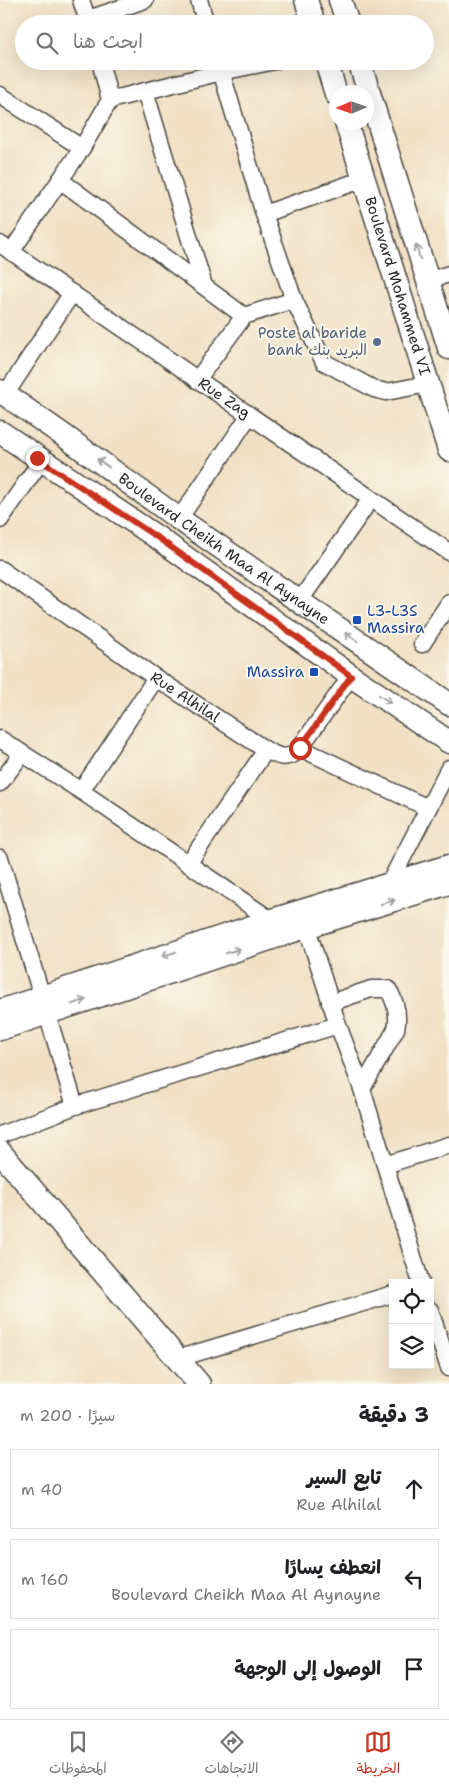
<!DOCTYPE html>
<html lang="ar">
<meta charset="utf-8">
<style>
:root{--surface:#fff;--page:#f2f2f2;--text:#202124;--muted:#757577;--line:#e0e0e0;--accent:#c8321e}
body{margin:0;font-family:"Shantell Sans","Playpen Sans Arabic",sans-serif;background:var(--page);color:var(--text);direction:rtl}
.controls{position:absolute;right:15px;bottom:15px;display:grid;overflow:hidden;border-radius:0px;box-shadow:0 5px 20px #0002}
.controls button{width:45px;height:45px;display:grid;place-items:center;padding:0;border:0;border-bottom:1px solid var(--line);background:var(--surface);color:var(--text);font:25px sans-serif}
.compass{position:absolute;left:329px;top:85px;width:45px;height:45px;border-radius:50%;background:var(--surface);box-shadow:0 5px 20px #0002;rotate:268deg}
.stop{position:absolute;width:15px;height:15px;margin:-11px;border:4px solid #c8321e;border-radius:50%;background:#fff}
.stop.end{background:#c8321e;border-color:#fff;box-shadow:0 1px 5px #0008}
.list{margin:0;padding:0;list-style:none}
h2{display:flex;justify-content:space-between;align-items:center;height:65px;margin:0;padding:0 20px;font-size:21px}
h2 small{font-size:16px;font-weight:400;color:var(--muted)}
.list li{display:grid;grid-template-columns:32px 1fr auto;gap:15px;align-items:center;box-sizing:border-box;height:80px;margin:0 10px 10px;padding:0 10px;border:1px solid var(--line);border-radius:0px}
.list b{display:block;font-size:19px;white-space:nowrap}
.list p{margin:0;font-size:16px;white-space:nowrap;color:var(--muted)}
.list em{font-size:16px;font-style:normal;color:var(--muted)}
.icon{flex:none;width:28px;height:28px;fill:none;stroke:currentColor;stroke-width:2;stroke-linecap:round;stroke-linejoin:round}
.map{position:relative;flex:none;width:449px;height:1384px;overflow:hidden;direction:ltr}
.search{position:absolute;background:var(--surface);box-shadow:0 5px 20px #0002;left:15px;right:15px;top:15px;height:55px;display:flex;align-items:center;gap:12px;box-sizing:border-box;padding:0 18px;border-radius:28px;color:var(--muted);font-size:19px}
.sheet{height:335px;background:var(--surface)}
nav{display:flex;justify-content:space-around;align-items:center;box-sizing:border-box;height:70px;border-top:1px solid var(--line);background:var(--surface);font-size:14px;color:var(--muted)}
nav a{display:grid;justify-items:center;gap:2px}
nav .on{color:var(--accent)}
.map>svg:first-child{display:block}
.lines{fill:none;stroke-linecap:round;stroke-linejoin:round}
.street-casing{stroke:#494642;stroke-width:19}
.secondary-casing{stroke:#494642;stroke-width:25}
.street{stroke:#fff;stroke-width:16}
.secondary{stroke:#fff;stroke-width:22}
.oneway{stroke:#a0a0a0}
.route{stroke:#c8321e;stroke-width:6}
.service-dot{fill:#5c6f8a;stroke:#fbf7ec;stroke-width:2}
.transit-dot{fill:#1a4fb4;stroke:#fbf7ec;stroke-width:2}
.labels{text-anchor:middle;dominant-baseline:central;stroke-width:4;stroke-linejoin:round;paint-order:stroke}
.street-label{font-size:15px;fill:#2b2b2b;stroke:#fbf7ec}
.service-label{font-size:15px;fill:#4e5e75;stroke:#fbf7ec;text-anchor:end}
.transit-label{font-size:15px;fill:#164399;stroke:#fbf7ec;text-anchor:start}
</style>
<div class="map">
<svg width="449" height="1384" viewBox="0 0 449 1384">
<rect width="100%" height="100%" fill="#fbf7ec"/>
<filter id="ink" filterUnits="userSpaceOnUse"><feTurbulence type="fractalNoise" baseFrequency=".02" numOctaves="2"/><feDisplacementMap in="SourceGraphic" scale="10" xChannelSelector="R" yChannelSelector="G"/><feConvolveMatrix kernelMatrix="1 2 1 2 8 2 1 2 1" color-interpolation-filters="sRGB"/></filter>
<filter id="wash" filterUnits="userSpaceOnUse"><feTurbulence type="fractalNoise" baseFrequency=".0096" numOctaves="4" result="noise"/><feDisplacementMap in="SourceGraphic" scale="20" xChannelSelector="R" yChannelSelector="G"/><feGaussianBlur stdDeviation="1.12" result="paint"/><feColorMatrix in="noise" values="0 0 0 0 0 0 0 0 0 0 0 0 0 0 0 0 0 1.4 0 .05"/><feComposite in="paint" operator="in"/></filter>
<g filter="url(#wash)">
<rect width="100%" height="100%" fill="#f1e0c3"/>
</g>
<g filter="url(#ink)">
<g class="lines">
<defs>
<g id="street">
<path d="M 81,0 L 89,24"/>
<path d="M 199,0 L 206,24"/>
<path d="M 88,19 L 145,0"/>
<path d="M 145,91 L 204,286"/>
<path d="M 0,95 L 82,148"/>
<path d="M 110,100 L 221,72 L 275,61"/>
<path d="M 60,180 L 244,316 L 294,300 L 264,214 L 218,61"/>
<path d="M 264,214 L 364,179"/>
<path id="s1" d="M 0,244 L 449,552"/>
<path d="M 11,252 L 82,148 L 110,100 L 100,61"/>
<path d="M 427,281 L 449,274"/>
<path d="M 294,300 L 324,362 L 374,389 L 386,392 L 428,384"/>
<path d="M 197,380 L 244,316"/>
<path d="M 5,395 L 72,293"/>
<path d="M 179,519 L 249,416"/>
<path d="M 0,520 L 41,461"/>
<path id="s2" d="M 0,569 L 156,678 L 266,750 C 278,756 283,760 296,753 L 351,676"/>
<path d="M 299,602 L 370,500"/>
<path d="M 422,644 L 449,603"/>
<path d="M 0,739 L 81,791 L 277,924"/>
<path d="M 300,748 L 428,808"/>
<path d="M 0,783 L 22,754"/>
<path d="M 81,791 L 156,678"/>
<path d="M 0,858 L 75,1106"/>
<path d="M 188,864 L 266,750"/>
<path d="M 389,884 L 449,768"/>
<path d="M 303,916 L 338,1025 L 362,1089 L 421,1283"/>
<path d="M 330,1003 L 371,989 L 388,989 C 396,1002 399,1015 396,1029 L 362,1089"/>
<path d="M 0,1135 L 75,1106 L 338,1025"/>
<path d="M 385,1165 L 449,1145"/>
<path d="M 430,1310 L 449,1368"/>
<path d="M 176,1359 L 393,1294"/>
</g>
<g id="secondary">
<path d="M 306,0 L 314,24"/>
<path d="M 340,0 L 348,24"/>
<path d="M 326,61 L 336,94"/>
<path d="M 359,61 L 449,348"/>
<path id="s3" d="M 346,122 L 449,450"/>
<path id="s4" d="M 0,391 L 63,435 L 179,519 L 449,704"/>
<path d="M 0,432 L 161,540 L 351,676 L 449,742"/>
<path d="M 0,1011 L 272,920 L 449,866"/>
<path d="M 0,1029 L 290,932 L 449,883"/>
<path d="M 0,1152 L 199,1384"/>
</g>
</defs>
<use href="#street" class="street-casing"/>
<use href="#secondary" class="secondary-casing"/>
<use href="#street" class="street"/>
<use href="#secondary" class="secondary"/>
</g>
<defs><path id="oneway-shaft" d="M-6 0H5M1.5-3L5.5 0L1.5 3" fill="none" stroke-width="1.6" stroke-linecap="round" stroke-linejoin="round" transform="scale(1.25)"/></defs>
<g class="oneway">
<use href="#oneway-shaft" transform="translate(418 252) rotate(-107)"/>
<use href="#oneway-shaft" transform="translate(103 463) rotate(-144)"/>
<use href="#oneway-shaft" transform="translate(351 637) rotate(-146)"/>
<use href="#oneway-shaft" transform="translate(385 699) rotate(34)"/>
<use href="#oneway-shaft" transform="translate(388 902) rotate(-17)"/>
<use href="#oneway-shaft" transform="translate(233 951) rotate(-18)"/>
<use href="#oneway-shaft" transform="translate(169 954) rotate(162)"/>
<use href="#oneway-shaft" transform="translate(79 1002) rotate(-18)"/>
</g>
</g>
<g class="lines" filter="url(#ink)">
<path class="route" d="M 37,458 L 161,540 L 351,676 L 300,748"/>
</g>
<circle class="service-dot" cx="377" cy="342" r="5"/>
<g class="transit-dot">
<rect x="352" y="615" width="10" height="10" rx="2.5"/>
<rect x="309" y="667" width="10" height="10" rx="2.5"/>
</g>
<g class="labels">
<g class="street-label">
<text stroke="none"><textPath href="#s3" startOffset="172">Boulevard Mohammed VI</textPath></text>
<text stroke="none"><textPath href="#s1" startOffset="272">Rue Zag</textPath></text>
<text stroke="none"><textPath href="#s4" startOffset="274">Boulevard Cheikh Maa Al Aynayne</textPath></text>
<text stroke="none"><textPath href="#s2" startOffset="225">Rue Alhilal</textPath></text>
</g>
<g class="service-label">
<text x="367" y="333">Poste al baride<tspan x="367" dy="17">bank البريد بنك</tspan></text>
</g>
<g class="transit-label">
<text x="367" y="611">L3-L3S<tspan x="367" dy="17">Massira</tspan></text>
<text x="304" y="672" text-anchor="end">Massira</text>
</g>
</g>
</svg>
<div class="controls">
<button><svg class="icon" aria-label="locate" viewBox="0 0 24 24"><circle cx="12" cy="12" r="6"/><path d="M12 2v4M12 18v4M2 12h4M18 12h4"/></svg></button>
<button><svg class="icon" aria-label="layers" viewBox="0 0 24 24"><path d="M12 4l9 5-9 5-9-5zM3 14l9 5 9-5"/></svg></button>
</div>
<svg class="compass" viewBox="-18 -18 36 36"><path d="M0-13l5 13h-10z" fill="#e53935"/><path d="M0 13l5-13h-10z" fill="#757577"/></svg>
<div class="stop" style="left:300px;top:748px"></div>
<div class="stop end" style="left:37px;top:458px"></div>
<div class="search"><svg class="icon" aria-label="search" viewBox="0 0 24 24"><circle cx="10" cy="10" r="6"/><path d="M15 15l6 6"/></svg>ابحث هنا</div>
</div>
<section class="sheet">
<h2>3 دقيقة<small>سيرًا · 200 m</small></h2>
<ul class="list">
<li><svg class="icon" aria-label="ahead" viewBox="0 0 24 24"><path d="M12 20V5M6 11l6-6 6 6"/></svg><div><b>تابع السير</b><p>Rue Alhilal</p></div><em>40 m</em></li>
<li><svg class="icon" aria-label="left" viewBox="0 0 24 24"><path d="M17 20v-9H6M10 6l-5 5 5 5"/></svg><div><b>انعطف يسارًا</b><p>Boulevard Cheikh Maa Al Aynayne</p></div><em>160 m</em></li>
<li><svg class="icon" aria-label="arrive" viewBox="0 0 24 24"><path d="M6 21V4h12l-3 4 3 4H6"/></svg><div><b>الوصول إلى الوجهة</b></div></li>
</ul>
</section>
<nav>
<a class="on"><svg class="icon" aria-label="map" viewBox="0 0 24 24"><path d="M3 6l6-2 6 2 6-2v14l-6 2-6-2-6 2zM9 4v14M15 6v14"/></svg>الخريطة</a>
<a><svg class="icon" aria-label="directions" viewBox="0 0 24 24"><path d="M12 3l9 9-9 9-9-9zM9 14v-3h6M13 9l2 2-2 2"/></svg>الاتجاهات</a>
<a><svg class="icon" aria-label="saved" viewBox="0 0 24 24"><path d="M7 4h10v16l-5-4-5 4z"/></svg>المحفوظات</a>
</nav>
